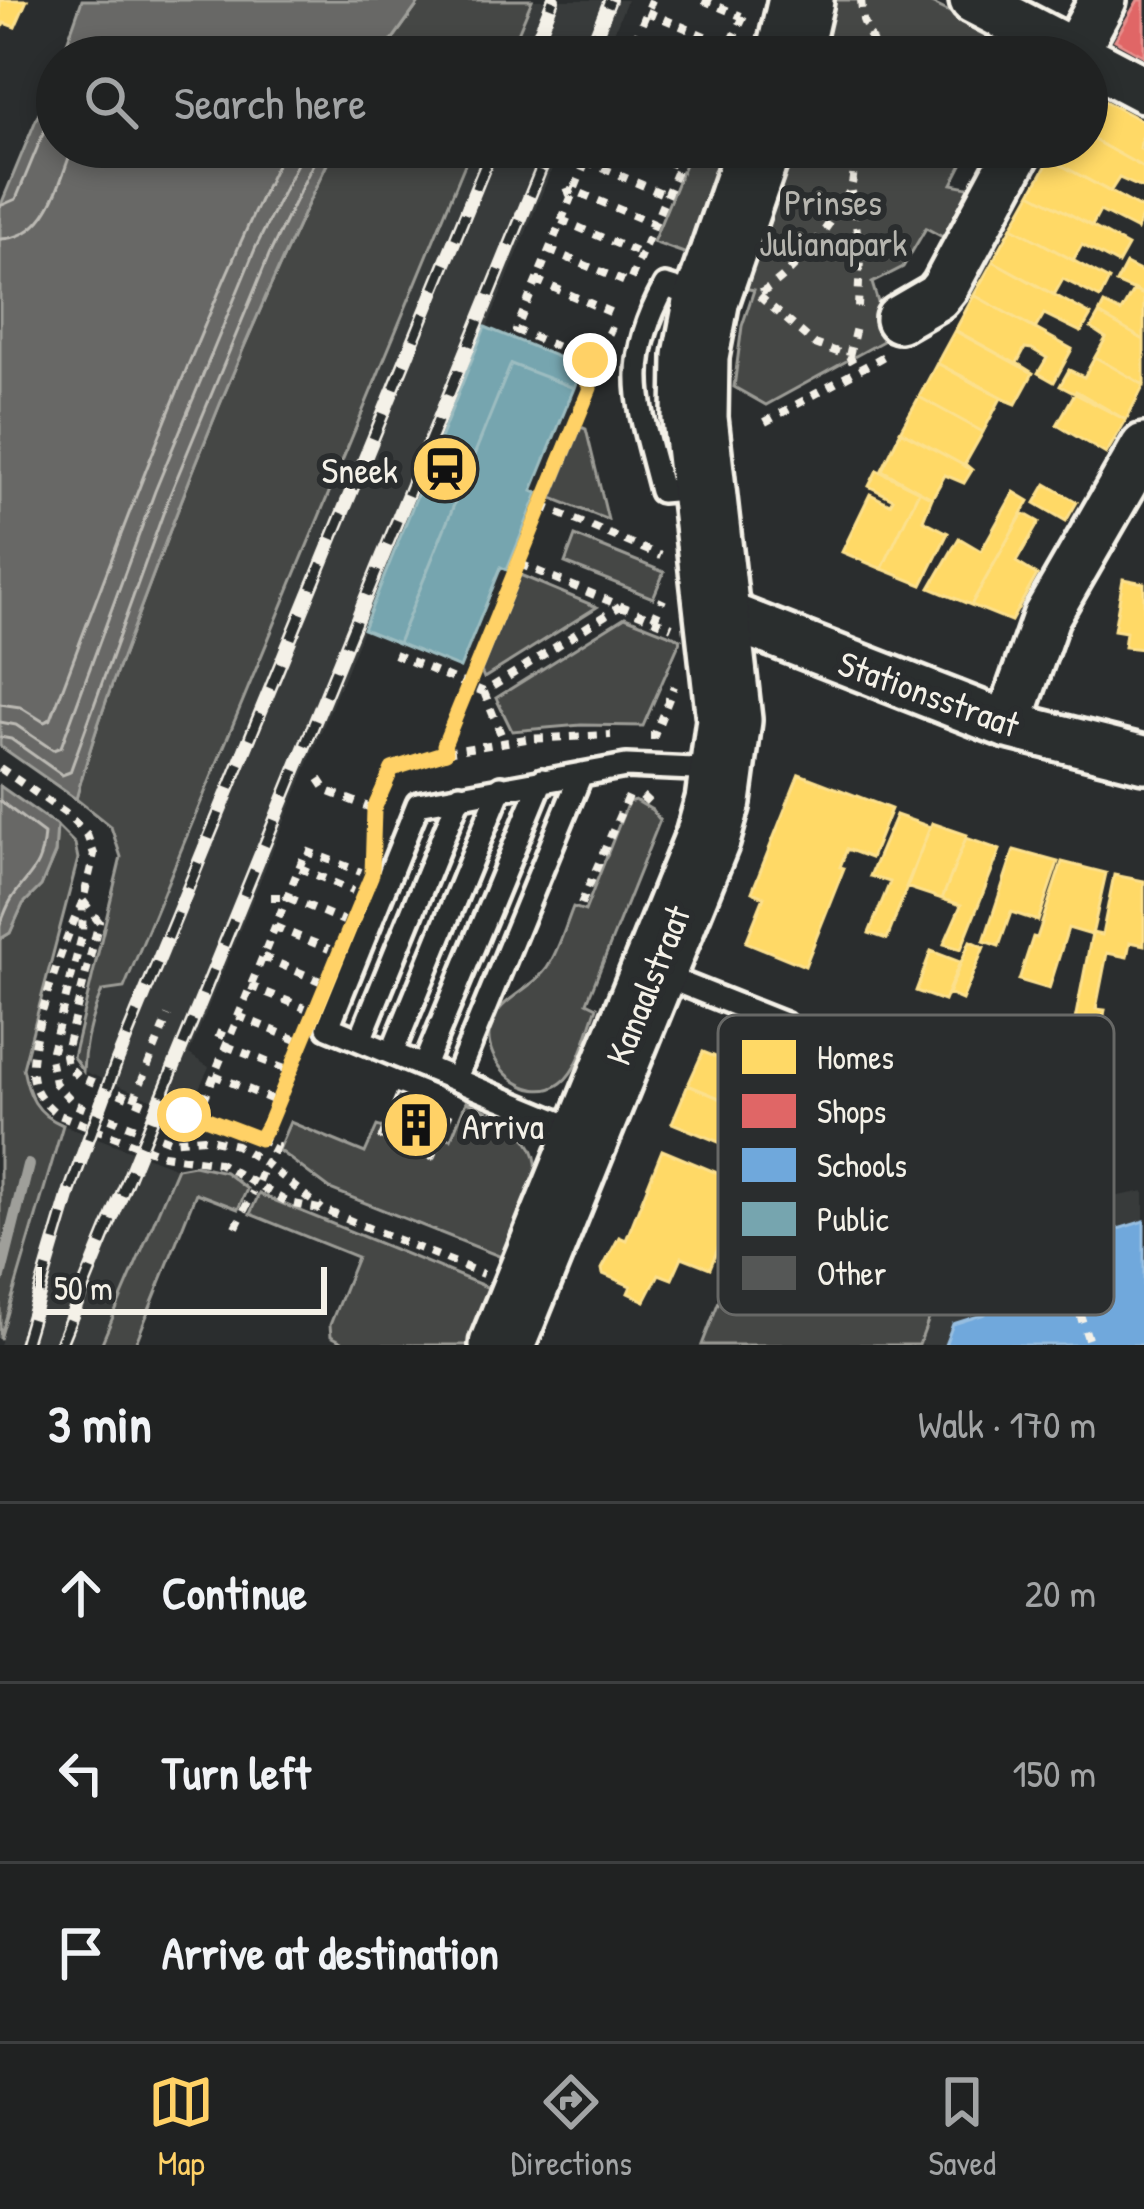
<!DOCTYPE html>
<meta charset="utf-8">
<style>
:root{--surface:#202222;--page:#2d2f2f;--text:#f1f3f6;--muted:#a2a4a5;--line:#3d3f40;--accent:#ffd166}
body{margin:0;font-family:"Patrick Hand",sans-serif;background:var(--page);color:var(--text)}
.scale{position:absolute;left:36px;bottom:30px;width:291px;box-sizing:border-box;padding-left:12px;border:6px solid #f4f1e8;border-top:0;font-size:33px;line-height:42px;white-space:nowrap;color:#f4f1e8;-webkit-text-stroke:9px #2a2d2e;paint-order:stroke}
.stop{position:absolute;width:36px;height:36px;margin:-27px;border:9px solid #ffd166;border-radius:50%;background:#fff}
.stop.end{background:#ffd166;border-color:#fff;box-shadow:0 3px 12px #0008}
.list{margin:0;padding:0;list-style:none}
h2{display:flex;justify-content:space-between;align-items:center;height:156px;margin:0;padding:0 48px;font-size:51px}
h2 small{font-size:39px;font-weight:400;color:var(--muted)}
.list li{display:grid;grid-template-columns:78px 1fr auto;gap:36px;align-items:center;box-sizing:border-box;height:180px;padding:0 48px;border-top:3px solid var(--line)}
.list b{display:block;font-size:45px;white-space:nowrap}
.list em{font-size:39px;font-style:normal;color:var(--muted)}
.icon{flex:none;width:66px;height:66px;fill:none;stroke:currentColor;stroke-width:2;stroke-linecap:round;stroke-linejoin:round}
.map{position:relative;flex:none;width:1144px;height:1345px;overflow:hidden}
.search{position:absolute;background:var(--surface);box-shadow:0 6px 18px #0003;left:36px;right:36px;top:36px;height:132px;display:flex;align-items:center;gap:30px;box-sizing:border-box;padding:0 42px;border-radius:66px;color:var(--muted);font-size:45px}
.sheet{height:696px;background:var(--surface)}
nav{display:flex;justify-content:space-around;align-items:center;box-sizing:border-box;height:168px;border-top:3px solid var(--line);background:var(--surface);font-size:33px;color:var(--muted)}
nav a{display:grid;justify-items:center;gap:6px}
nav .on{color:var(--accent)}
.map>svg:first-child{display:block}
.built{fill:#373a3a}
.green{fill:#444645;stroke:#9c9c96;stroke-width:3}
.water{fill:#676866;stroke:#9f9f9a;stroke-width:3}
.homes{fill:#ffd966;stroke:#fce08d;stroke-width:3}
.shops{fill:#e06666;stroke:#e6908d;stroke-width:3}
.schools{fill:#6fa8dc;stroke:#97bee0;stroke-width:3}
.public{fill:#76a5af;stroke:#9cbcc0;stroke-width:3}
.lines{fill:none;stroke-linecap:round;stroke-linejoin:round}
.shore{stroke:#bcbab4;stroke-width:3}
.stream{stroke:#9f9f9a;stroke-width:12}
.building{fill:#555756;stroke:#f4f1e8;stroke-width:3}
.lane-casing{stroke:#f4f1e8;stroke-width:30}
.street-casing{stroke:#f4f1e8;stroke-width:54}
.secondary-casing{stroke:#f4f1e8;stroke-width:72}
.path{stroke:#f4f1e8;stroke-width:8;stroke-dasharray:9 9;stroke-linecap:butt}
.lane{stroke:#2a2d2e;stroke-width:21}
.street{stroke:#2a2d2e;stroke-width:45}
.secondary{stroke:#2a2d2e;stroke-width:63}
.rail-casing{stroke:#f4f1e8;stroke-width:14}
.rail{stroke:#2a2d2e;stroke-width:9;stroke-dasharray:27;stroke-linecap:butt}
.route{stroke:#ffd166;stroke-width:15}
.labels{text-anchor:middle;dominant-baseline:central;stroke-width:12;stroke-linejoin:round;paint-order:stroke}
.park-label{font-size:36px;fill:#b6b5af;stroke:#2a2d2e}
.poi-label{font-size:36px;fill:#f4f1e8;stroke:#2a2d2e;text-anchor:end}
.street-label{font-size:36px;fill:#f4f1e8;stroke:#2a2d2e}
.key{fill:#2a2d2e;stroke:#676866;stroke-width:3}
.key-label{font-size:33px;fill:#f4f1e8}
</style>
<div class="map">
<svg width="1144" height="1345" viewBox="0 0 1144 1345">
<rect width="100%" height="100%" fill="#2a2d2e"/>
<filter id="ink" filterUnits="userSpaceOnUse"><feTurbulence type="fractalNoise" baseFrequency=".00833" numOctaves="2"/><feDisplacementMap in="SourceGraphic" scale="24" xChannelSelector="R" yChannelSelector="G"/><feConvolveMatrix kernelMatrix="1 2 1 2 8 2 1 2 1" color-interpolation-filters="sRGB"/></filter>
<g filter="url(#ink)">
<path class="built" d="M 532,0 L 627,0 L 604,57 L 509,57 Z
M 472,147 L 561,147 L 189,1054 L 209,1067 L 193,1101 L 178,1110 L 83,1071 L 84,1047 L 93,1012 L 102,991 L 124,988 Z
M 63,1125 L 177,1168 L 101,1345 L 0,1345 Z
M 1144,1191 L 1144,1345 L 714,1345 L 759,1222 L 966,1225 Z"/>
<path class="green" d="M 421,0 L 532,0 L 508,57 L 380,57 Z
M 820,0 L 925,0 L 1041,57 L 808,57 Z
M 335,147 L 472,147 L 124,988 L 102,991 C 91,1017 84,1042 83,1071 L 73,1057 L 121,857 L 111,827 L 76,799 C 95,725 123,655 150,583 C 205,435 266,289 335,147 Z
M 692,147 L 740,147 L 701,259 L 653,242 Z
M 780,147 L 971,147 L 952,184 L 978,189 L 950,241 L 926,228 L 903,267 L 872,283 L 880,309 L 894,335 L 766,405 L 734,387 L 742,326 L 754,290 L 732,286 Z
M 581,427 L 586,429 L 608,520 L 552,498 Z
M 575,536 L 664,572 L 653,598 L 565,563 Z
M 520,575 L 597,607 L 484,678 L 481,671 Z
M 625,617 L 681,639 L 643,726 L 581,725 L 512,731 L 496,698 Z
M 635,800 L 652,810 L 660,820 L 587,1002 L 597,1007 C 588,1029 581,1068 561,1083 C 529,1107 481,1063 490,1027 C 498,998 531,991 547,968 C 559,950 565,927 573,907 L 585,911 L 628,802 Z
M 57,826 L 75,844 L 78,859 L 23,1068 C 28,1095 36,1114 63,1125 L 0,1339 L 0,939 L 10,933 L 23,904 L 41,886 L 55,853 Z
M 466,1102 C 566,1142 538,1177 514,1262 L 330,1189 L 278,1150 L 290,1122 L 365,1153 L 377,1126 L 383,1128 L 380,1137 L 433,1159 L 443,1137 L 451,1139 Z
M 194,1165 L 225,1172 L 247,1189 L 238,1209 L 196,1193 L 135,1345 L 101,1345 L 177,1168 Z
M 259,1194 L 494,1290 L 480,1345 L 348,1345 L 331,1336 L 330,1325 L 357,1257 L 250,1214 Z
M 974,1199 L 919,1345 L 702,1345 L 753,1213 Z"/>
<path class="water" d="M 82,0 L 421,0 L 380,57 L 62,57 Z
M 57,69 L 57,147 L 335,147 C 266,289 205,435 150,583 C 123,655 95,725 76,799 L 0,746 L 0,207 Z
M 0,786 L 57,826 L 55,853 L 41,886 L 23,904 L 10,933 L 0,939 Z"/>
<path class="homes" d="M 0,0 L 27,0 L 15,27 L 4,23 L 0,34 Z
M 1095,96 L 1144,122 L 1140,149 L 1144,151 L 1144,168 L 1087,136 L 1087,97 Z
M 1087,136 L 1144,168 L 1144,189 L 1119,178 L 1110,192 L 1050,159 L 1056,147 L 1087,147 Z
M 1050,159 L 1144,210 L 1137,230 L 1100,211 L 1092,226 L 1031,193 Z
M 1031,193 L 1128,246 L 1118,264 L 1082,245 L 1073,260 L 1012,227 Z
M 1012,227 L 1109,280 L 1100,298 L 1063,279 L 1054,295 L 993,261 Z
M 993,261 L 1091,315 L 1081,332 L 1044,314 L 1035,329 L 974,295 Z
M 1126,264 L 1144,273 L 1144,295 L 1116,283 Z
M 1134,289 L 1144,295 L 1144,340 L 1099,314 L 1104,304 L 1121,312 Z
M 974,295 L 1072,349 L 1054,382 L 1038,373 L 1047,358 L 1032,349 L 1025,348 L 1017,363 L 1033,373 L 955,331 Z
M 1099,314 L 1144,340 L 1144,385 L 1095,357 L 1106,338 L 1091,328 Z
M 955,330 L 1033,373 L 1016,404 L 937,363 Z
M 1095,357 L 1144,385 L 1126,420 L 1060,386 L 1069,370 L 1084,377 Z
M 937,363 L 973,383 L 1016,404 L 1001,398 L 983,432 L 919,397 Z
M 1076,391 L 1126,420 L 1106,454 L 1057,425 Z
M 919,397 L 983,432 L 965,464 L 972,470 L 900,431 Z
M 901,431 L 972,470 L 964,483 L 945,475 L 932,498 L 882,470 Z
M 877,470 L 919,491 L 882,569 L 842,552 L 870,494 L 890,504 L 893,499 L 869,486 Z
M 1046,484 L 1077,502 L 1066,521 L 1035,503 Z
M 919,491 L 932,498 L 923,520 L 948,533 L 922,585 L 882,569 Z
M 1014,492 L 1029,501 L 971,605 L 930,588 L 959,538 L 981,551 Z
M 1023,513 L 1039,522 L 1016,562 L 1037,575 L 1011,621 L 971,605 Z
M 1123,579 L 1144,583 L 1144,649 L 1124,647 L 1126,632 L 1114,630 Z
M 799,774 L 891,809 L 871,858 L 847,849 L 840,867 L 844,868 L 805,966 L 746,942 L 764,897 L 752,892 Z
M 896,815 L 930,827 L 887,939 L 869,933 L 890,882 L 870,876 Z
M 932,823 L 967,835 L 942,899 L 906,887 Z
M 966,838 L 1000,850 L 961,949 L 944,944 L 961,905 L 942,899 Z
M 1014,850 L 1058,862 L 1038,921 L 1011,912 L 999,946 L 984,941 Z
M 1062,862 L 1106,873 L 1092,935 L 1068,928 L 1049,989 L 1019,980 L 1033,937 L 1037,938 Z
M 1114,875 L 1144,881 L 1144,945 L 1130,942 L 1127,957 L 1107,953 L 1096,1009 L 1105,1010 L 1101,1030 L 1074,1025 L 1092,933 L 1102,935 Z
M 970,941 L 984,947 L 962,1000 L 948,994 Z
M 931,951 L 960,962 L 944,1001 L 916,991 Z
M 703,1052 L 782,1083 L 766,1118 L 688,1085 Z
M 688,1085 L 765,1117 L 754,1143 L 736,1136 L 731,1147 L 672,1123 Z
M 662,1150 L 744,1184 L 710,1268 L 682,1257 L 672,1279 L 659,1274 L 645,1301 L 628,1293 L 631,1286 L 603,1274 L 602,1269 L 619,1237 L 626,1240 Z"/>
<path class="shops" d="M 1138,0 L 1144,0 L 1144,56 L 1115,40 Z"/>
<path class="schools" d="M 1144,1221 L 1144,1345 L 945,1345 L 953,1324 L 985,1314 L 973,1273 L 1045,1251 L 1047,1260 L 1075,1251 L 1072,1243 Z"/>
<path class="public" d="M 485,327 L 582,367 L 574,388 L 511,364 L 398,643 L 363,629 Z
M 511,364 L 574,388 L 532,491 L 538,493 L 507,570 L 501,567 L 460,668 L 398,643 Z"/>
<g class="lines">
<path class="shore" d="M 0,206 L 16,199 L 57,100
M 0,239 C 49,238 58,184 73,147
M 0,704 L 20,707 L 44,722 L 51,719 C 124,526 195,333 285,147
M 0,722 L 16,725 L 53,750 L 61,747 L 155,491 L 255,249 L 305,147
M 0,737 L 11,739 L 62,775 L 70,772 L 169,497 L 269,255 L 321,147
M 0,801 L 44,834 C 41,870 31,871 13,897 C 7,905 4,916 0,925"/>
<path class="stream" d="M 0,1277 L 28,1165"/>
</g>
<path class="building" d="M 397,1094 L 451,1116 L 433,1159 L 379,1138 Z"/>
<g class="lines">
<defs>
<path id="lane" d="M 695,488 L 661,491 C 640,407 620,367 665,286 L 701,297
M 656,973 L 784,1024
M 360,1040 L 460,795
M 392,1053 L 501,787
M 424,1066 L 542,780
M 456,1078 L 581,774
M 580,1131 L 328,1027 L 418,804 L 626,766 L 716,770"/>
<path id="street" d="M 973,0 L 1083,57
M 1072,57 L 1103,0
M 1087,59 L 1144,89
M 899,319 L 937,297 L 945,287 L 1020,147
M 719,612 L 1008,725 L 1144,759
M 1008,725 L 1046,617 L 1144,447"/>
<path id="secondary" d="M 788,57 L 801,0
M 502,1345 L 708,837 L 718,801 L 729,720 L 695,418 L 696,356 L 707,298 L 759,147"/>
</defs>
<use href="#lane" class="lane-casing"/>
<use href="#street" class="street-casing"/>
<use href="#secondary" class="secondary-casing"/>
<path class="path" d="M 703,0 L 741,16
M 861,0 L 863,20 L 879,57
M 647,12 L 729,46
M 634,42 L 668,57
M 628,57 L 652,0
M 724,57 L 745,14
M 633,147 L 680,167
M 586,161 L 668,196
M 852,191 L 860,257 L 858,308
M 565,193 L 573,190 L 654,224
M 561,220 L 641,254
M 549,250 L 630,284
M 631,279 L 687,147
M 536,280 L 617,315
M 761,293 C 795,274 829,227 849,192 C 856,180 851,162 859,147
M 759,296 L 815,344 L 849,356 L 857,370
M 849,356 L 857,323
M 590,360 L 516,330 L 592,147
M 765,422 L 884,356
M 542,506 L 661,556
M 520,564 L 672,627
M 654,619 L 663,599
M 394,654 L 484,692 L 620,606
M 484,692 L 504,742
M 650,736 L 654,736 L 674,686
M 446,752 L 526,739 L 611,735
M 0,768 L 65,813 L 87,835 L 94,854 L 83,901 L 82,936 L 50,1058 L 55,1083 L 76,1105 L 170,1141 L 204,1138 L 236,1145 L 266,1164 L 322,1209
M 319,779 L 327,791 L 374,809
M 642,796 L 654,807
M 374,830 L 374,809 L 392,769 L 446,752 L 444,745 L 590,388 L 585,377 C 591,358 604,345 612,327
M 300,868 L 353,891
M 271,897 L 287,897 L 344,921
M 83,901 L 99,922 L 65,1055 L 67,1065 L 78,1076 L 166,1113 L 205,1118 L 259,1139 L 303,1041
M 83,901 C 66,935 28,1039 32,1075 C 34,1092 44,1103 57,1114 L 163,1155 L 219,1163 L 289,1203 L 324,1210 L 483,1274
M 581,904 L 628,796
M 275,927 L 329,949
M 263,957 L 320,981
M 250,986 L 305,1008
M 238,1016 L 302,1042
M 216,1033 L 229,1038
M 226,1046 L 290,1071
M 214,1075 L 278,1102
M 134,1100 L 168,1016
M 197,1117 L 306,851 L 361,872
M 259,1139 L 276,1146 L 269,1159
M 258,1181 L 263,1169
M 236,1227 L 253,1192
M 1063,1262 L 1090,1345"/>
<use href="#lane" class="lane"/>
<use href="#street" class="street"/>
<use href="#secondary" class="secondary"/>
<defs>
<path id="rail" d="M 530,57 L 553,0
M 587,57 L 610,0
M 24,1345 L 70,1190 L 117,1061 L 493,147
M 60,1345 L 550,147"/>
</defs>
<use href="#rail" class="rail-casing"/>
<use href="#rail" class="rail"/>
</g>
</g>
<g class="lines" filter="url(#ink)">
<path class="route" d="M 184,1115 L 205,1118 L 260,1139 L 268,1125 L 372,874 L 374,809 L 392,769 L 446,752 L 444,745 L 590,388 L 585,377 L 590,360"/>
</g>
<defs>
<symbol id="station-disc" viewBox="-11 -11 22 22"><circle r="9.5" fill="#ffd166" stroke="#2a2d2e"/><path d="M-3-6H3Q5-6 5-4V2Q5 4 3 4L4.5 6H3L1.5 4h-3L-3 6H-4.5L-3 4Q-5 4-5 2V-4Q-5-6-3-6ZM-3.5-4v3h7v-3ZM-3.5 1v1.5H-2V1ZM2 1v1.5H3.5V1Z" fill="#111"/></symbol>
<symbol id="building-disc" viewBox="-11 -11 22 22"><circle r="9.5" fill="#ffd166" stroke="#2a2d2e"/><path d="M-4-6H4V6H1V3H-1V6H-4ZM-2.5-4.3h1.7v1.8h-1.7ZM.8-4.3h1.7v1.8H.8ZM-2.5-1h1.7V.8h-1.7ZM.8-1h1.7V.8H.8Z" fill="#111"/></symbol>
</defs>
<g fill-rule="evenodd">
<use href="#station-disc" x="407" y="431" width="76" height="76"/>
<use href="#building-disc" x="378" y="1087" width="76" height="76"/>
</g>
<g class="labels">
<g class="park-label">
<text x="833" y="201">Prinses<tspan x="833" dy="41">Julianapark</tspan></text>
</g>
<g class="poi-label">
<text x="398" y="469">Sneek</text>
<text x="462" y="1125" text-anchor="start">Arriva</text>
</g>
<g class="street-label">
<text transform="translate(929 693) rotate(20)">Stationsstraat</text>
<text transform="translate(647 985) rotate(-68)">Kanaalstraat</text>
</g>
</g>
<rect x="718" y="1015" width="396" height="300" rx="18" class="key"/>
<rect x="742" y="1040" width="54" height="34" fill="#ffd966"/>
<rect x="742" y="1094" width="54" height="34" fill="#e06666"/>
<rect x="742" y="1148" width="54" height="34" fill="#6fa8dc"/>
<rect x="742" y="1202" width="54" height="34" fill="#76a5af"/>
<rect x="742" y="1256" width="54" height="34" fill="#555756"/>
<g class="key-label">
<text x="817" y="1069">Homes</text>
<text x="817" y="1123">Shops</text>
<text x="817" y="1177">Schools</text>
<text x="817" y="1231">Public</text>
<text x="817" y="1285">Other</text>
</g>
</svg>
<div class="scale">50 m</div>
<div class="stop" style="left:184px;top:1115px"></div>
<div class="stop end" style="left:590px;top:360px"></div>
<div class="search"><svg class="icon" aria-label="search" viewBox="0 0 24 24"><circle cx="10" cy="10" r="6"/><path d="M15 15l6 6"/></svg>Search here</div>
</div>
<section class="sheet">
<h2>3 min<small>Walk · 170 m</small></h2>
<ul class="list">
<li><svg class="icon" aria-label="ahead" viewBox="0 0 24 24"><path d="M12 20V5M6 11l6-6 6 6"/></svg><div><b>Continue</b></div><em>20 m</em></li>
<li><svg class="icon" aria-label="left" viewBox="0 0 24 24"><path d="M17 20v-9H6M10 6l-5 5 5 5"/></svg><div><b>Turn left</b></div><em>150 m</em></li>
<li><svg class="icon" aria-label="arrive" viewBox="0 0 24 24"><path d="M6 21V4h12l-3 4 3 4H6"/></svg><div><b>Arrive at destination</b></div></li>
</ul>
</section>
<nav>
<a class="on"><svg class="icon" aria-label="map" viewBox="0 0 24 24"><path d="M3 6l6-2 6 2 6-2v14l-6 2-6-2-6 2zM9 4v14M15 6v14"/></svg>Map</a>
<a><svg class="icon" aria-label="directions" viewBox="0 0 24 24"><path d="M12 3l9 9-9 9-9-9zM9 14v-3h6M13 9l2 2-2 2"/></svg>Directions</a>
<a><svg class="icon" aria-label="saved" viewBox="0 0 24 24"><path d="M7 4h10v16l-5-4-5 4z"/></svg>Saved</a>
</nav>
